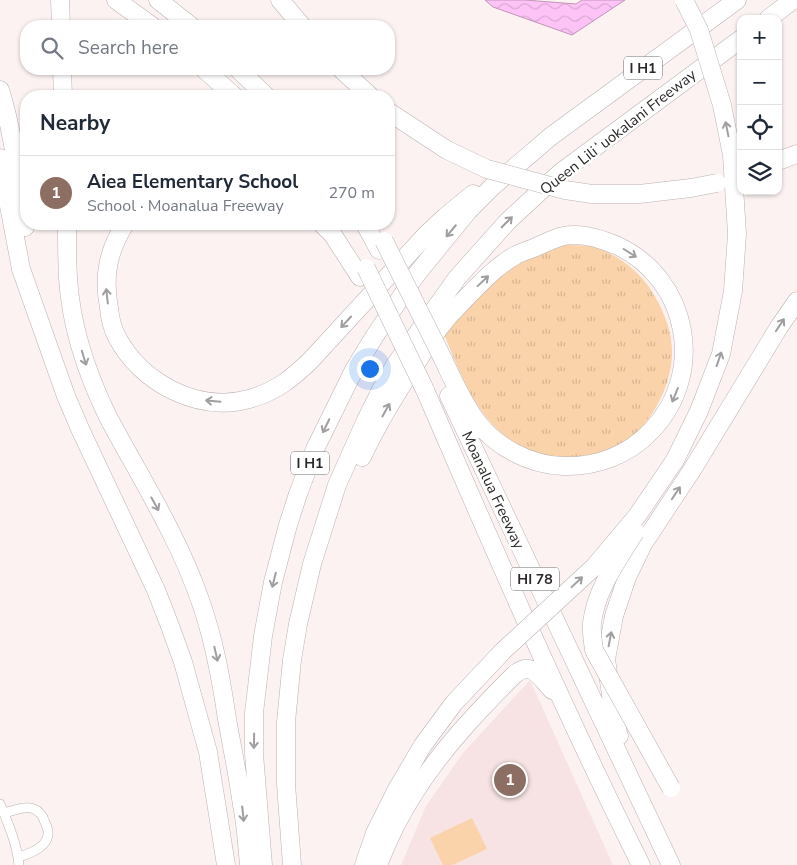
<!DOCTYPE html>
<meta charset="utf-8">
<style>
:root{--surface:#fff;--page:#f2f2f3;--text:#1f2937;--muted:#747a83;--line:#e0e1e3;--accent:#db2777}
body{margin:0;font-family:"Nunito Sans",sans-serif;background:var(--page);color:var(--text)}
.controls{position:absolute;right:15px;top:15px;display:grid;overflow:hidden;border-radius:10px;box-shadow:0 1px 4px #0004}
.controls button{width:45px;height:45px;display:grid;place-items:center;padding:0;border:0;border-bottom:1px solid var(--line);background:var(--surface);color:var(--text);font:25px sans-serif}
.you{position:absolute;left:369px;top:368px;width:18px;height:18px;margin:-12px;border:4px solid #fff;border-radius:50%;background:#1a73e8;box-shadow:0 0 0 8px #1a73e833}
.badge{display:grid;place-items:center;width:32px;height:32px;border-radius:50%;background:var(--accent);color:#fff;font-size:16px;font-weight:700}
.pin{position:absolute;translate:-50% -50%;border:2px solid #fff;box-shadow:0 1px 5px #0006}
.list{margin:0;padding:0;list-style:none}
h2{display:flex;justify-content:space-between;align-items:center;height:65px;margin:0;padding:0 20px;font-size:21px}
h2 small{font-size:16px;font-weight:400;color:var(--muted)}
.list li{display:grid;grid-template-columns:32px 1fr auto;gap:15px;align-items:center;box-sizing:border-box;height:75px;padding:0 20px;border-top:1px solid var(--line)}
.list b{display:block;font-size:19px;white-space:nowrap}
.list p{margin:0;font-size:16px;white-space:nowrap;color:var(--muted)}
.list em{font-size:16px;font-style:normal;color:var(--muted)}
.icon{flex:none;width:28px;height:28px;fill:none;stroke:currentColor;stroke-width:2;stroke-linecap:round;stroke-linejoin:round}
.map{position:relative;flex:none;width:797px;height:865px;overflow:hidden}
.search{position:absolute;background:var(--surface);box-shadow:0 1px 4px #0004;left:20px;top:20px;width:375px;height:55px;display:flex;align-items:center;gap:12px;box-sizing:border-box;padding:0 18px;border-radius:20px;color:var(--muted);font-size:19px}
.panel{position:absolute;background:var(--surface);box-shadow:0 1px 4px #0004;left:20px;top:90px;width:375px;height:140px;border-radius:20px}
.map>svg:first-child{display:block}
.built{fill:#f7e3e3}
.grass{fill:url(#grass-tufts)}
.park{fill:#fbd3aa}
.water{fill:url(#water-waves);stroke:#bf94b8}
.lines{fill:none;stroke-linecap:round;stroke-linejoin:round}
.street-casing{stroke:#bbb1b1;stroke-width:10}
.highway-casing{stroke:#bbb1b1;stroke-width:19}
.street{stroke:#fff;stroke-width:9}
.highway{stroke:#fff;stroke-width:18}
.highway-bridge-casing{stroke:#bbb1b1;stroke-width:19;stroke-linecap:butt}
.highway-bridge{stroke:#fff;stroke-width:18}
.oneway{stroke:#a09e9e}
.labels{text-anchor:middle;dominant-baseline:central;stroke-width:5;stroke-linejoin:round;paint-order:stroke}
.shield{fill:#fff;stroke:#6b6868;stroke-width:1}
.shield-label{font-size:14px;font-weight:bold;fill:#2b2727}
.street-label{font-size:15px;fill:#2b2727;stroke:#fff}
</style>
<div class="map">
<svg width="797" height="865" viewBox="0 0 797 865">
<defs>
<pattern id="grass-tufts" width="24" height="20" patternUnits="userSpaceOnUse" patternTransform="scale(1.25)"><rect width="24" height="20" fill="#fbd3aa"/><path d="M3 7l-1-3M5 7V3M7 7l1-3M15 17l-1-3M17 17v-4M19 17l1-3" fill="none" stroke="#d7b592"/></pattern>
<pattern id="water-waves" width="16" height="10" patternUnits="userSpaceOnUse" patternTransform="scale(1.25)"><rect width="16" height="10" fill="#fec3f6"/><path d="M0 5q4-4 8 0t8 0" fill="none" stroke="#daa8d3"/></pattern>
</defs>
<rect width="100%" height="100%" fill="#fdf2f2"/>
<path class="built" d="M 530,680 L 613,865 L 401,865 L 426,806 L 463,753 Z"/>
<path class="grass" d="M 563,245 C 572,245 581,245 590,246 C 611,251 633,266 646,283 C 649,286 651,291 654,295 C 665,313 673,335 672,356 C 670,394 644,437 608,452 C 602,454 595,455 589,456 C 584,457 579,459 574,459 C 569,460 562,458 556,457 C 533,454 512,444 496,428 C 469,401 456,363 442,329 L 509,261 Z"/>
<path class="park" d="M 472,818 L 487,849 L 452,865 L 443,865 L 430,838 Z"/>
<path class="water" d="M 485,0 L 525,0 L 576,4 L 582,0 L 625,0 L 572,35 L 493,7 Z"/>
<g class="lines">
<defs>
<path id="street" d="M 0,804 C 8,823 17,844 19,865
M 4,813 C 12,811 26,805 34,809 C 39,811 43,816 44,820 C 46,825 49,830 48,835 C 46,848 29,854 18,857"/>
<path id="highway" d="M 60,0 L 61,26
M 116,0 L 152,26
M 158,0 L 191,26
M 280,0 L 302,26
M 768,19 L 793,0
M 62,69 L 63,96
M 204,69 L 234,96
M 238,69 L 266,96
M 341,69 L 370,96
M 0,90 C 14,134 18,181 25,227
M 0,158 L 21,269 L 66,396 L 81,431 L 156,590 L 170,626 L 183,662 L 208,752 L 226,865
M 778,161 L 797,154
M 67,224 C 67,242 67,260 68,278 C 71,327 87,374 108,417 C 140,477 178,536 200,600 C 214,639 221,678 227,719 C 232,747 238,776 242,805 C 246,824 247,845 249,865
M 125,224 C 108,251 103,276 109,308 C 110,318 112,328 117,337 C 141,383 198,413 249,399 C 275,392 291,379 310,361 L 425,236 L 445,217 L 473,194
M 322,224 L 333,235 L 360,277
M 365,224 L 379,250
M 425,390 C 494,550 563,709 641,865
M 449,396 L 671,865
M 362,457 C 377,425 395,395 415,365 C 425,350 433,335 444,322 C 450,314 458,307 464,300 C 480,284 496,266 516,255 C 522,252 529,250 536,247 C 547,242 560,235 572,235 C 587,234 604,240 618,246 C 689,280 706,373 652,430 C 629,455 597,467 563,466 C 530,465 495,447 475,419 C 462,401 453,380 443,359
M 619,736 L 614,717 L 606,659 L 614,616 L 627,577 L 643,544 L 692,470 L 779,327 L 797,301
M 263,865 L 254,754 L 254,713 L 263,636 L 273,582 L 288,525 L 298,494 L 315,449 L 354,370 L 374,337 L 416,275 L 468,211 L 492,187 L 550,137 L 737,0
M 292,865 L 286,784 L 286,722 L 292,660 L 298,624 L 312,564 L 337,485 L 366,420 L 381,390 L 395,365 L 457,278 L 508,221 L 560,173 L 741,39
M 364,865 L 375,833 L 397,789 L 423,745 L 454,703 L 503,651
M 378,865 C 388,839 401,813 416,790 C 443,748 478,711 513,676 C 531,659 539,676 552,690"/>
</defs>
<use href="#street" class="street-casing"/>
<use href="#highway" class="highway-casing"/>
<use href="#street" class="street"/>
<use href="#highway" class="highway"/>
<defs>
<path id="highway-bridge" d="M 389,112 L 447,150 L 487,169 L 565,190 L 592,194 L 639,194 L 691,188 L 717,183
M 384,241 L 443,359
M 366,268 L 425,390
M 635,532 C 618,560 596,589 592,623 C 591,631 593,641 594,650 L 671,788
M 503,651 L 594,567 L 637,516 L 675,460 L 699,411 L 721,354 L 733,291 L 737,234 L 732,155 L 722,105 L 699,30 L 684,0"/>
</defs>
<use href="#highway-bridge" class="highway-bridge-casing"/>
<use href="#highway-bridge" class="highway-bridge"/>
</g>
<defs><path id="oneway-shaft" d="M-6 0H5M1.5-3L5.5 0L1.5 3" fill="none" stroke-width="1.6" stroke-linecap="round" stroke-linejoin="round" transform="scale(1.25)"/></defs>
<g class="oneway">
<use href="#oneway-shaft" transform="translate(727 129) rotate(-101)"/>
<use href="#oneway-shaft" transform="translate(507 222) rotate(-45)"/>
<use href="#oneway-shaft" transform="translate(451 231) rotate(130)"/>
<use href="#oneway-shaft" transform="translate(630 253) rotate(32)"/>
<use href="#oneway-shaft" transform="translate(483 281) rotate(-43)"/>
<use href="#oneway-shaft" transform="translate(107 296) rotate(-96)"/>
<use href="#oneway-shaft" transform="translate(346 322) rotate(133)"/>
<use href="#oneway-shaft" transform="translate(780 325) rotate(-56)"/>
<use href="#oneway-shaft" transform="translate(84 358) rotate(73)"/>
<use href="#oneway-shaft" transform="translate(719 359) rotate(-71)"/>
<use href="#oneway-shaft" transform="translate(675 395) rotate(112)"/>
<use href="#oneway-shaft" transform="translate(213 401) rotate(-175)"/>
<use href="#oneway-shaft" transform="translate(386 410) rotate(-61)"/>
<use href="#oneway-shaft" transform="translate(326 426) rotate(116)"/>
<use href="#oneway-shaft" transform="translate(676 493) rotate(-56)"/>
<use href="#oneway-shaft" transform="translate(155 504) rotate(61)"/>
<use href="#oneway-shaft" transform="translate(274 580) rotate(104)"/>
<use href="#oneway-shaft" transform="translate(577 582) rotate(-43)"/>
<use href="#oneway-shaft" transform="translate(610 639) rotate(-79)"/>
<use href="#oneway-shaft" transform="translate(216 654) rotate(77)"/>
<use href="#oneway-shaft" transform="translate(254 741) rotate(91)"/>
<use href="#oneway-shaft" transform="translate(243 814) rotate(84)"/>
</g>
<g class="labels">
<g class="shield">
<rect x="624" y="56.5" width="38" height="23" rx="4"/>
<rect x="291" y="451.5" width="38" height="23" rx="4"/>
<rect x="511" y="567.5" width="48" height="23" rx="4"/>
</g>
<g class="shield-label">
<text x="643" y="68">I H1</text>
<text x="310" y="463">I H1</text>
<text x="535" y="579">HI 78</text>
</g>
<g class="street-label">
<text transform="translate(618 132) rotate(-38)">Queen Liliʻuokalani Freeway</text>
<text transform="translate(493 490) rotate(65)">Moanalua Freeway</text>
</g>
</g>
</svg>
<div class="controls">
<button>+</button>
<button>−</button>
<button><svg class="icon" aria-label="locate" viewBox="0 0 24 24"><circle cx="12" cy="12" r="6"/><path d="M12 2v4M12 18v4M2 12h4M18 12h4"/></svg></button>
<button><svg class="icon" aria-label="layers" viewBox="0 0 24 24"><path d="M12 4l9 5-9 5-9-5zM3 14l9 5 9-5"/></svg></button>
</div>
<div class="you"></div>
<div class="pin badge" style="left:510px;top:780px;background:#8d6e63">1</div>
<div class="search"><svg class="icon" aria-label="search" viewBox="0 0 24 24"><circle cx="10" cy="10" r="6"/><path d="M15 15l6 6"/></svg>Search here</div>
<section class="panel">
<h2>Nearby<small></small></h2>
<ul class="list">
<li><span class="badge" style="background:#8d6e63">1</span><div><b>Aiea Elementary School</b><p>School · Moanalua Freeway</p></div><em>270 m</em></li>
</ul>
</section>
</div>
